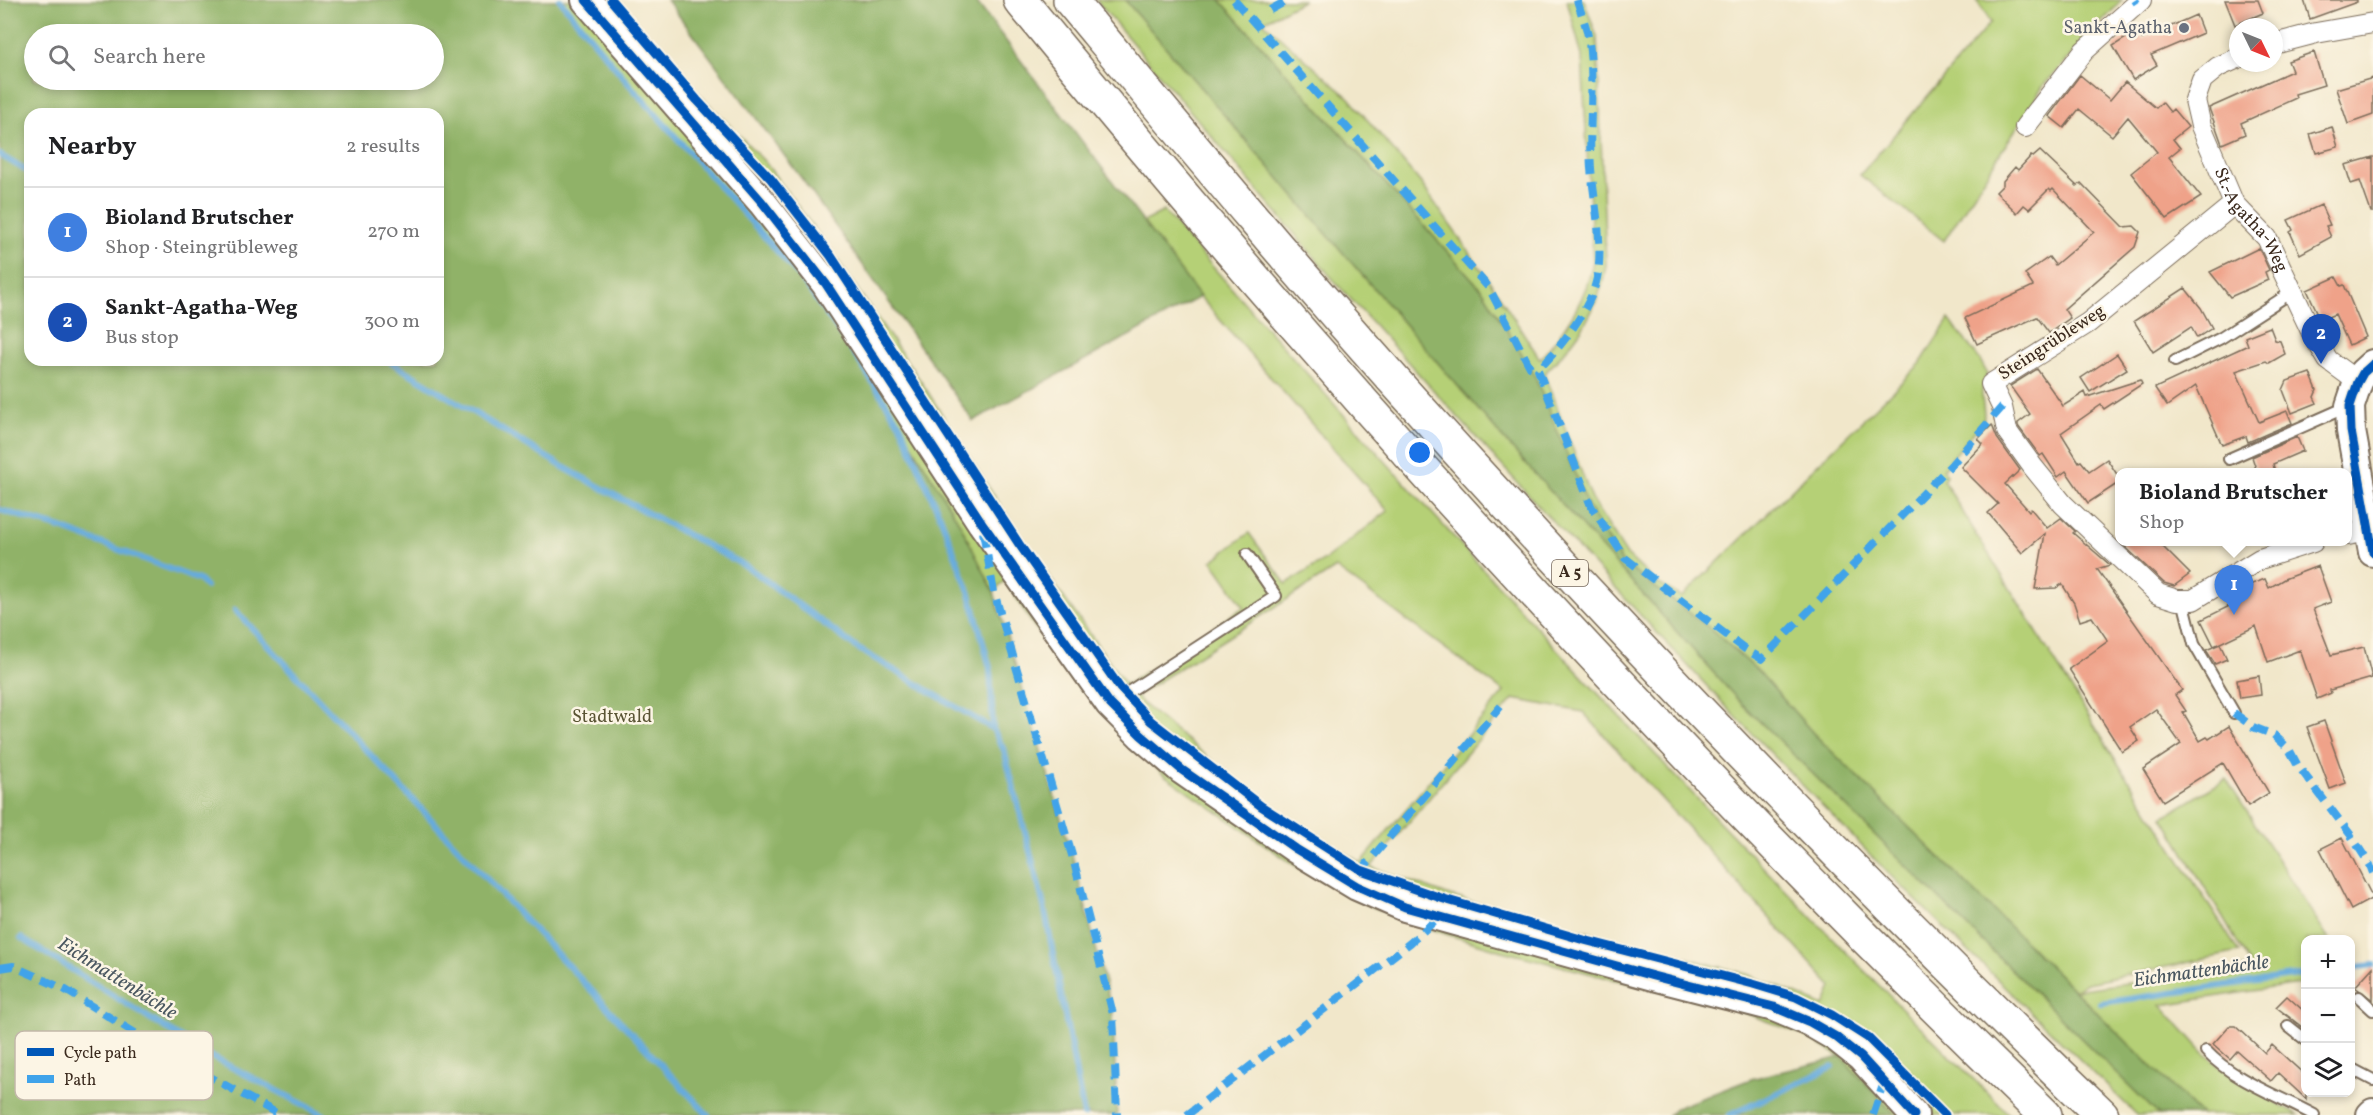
<!DOCTYPE html>
<meta charset="utf-8">
<style>
:root{--surface:#fff;--page:#f6f6f6;--text:#202124;--muted:#757577;--line:#e0e0e0;--accent:#c8321e}
body{margin:0;font-family:Vollkorn,serif;background:var(--page);color:var(--text)}
.controls{position:absolute;right:18px;bottom:18px;display:grid;overflow:hidden;border-radius:12px;box-shadow:0 3px 9px #0003}
.controls button{width:54px;height:54px;display:grid;place-items:center;padding:0;border:0;border-bottom:2px solid var(--line);background:var(--surface);color:var(--text);font:30px sans-serif}
.compass{position:absolute;left:2229px;top:18px;width:54px;height:54px;border-radius:50%;background:var(--surface);box-shadow:0 3px 9px #0003;rotate:133deg}
.you{position:absolute;left:1420px;top:453px;width:21px;height:21px;margin:-15px;border:4px solid #fff;border-radius:50%;background:#1a73e8;box-shadow:0 0 0 9px #1a73e833}
.badge{display:grid;place-items:center;width:39px;height:39px;border-radius:50%;background:var(--accent);color:#fff;font-size:20px;font-weight:700}
.pin{position:absolute;translate:-50% -50px;filter:drop-shadow(0 2px 3px #0008)}
.pin::after{content:'';position:absolute;top:32px;width:21px;height:18px;background:inherit;clip-path:polygon(0 0,100% 0,50% 100%)}
.popup{position:absolute;left:2115px;top:468px;width:237px;height:78px;box-sizing:border-box;display:grid;place-content:center;border-radius:12px;background:var(--surface);filter:drop-shadow(0 2px 4px #0005);font-size:20px;white-space:nowrap;color:var(--muted)}
.popup b{font-size:22px;color:var(--text)}
.popup::after{content:'';position:absolute;left:50%;top:100%;margin-left:-12px;border:12px solid transparent;border-top-color:var(--surface)}
.list{margin:0;padding:0;list-style:none}
h2{display:flex;justify-content:space-between;align-items:center;height:78px;margin:0;padding:0 24px;font-size:26px}
h2 small{font-size:20px;font-weight:400;color:var(--muted)}
.list li{display:grid;grid-template-columns:39px 1fr auto;gap:18px;align-items:center;box-sizing:border-box;height:90px;padding:0 24px;border-top:2px solid var(--line)}
.list b{display:block;font-size:22px;white-space:nowrap}
.list p{margin:0;font-size:20px;white-space:nowrap;color:var(--muted)}
.list em{font-size:20px;font-style:normal;color:var(--muted)}
.icon{flex:none;width:33px;height:33px;fill:none;stroke:currentColor;stroke-width:2;stroke-linecap:round;stroke-linejoin:round}
.map{position:relative;flex:none;width:2373px;height:1115px;overflow:hidden}
.search{position:absolute;background:var(--surface);box-shadow:0 3px 9px #0003;left:24px;top:24px;width:420px;height:66px;display:flex;align-items:center;gap:15px;box-sizing:border-box;padding:0 21px;border-radius:33px;color:var(--muted);font-size:22px}
.panel{position:absolute;background:var(--surface);box-shadow:0 3px 9px #0003;left:24px;top:108px;width:420px;height:258px;border-radius:18px}
.map>svg:first-child{display:block}
.green{fill:#b5d076;stroke:#787d4a;stroke-width:1.5;fill-rule:evenodd}
.forest{fill:#90b267;stroke:#666e42;stroke-width:1.5;fill-rule:evenodd}
.lines{fill:none;stroke-linecap:round;stroke-linejoin:round}
.stream{stroke:#66abdc;stroke-width:6}
.building{fill:#efa289}
.lane-casing{stroke:#7b6c5a;stroke-width:14}
.street-casing{stroke:#7b6c5a;stroke-width:22}
.secondary-casing{stroke:#7b6c5a;stroke-width:32}
.highway-casing{stroke:#7b6c5a;stroke-width:36}
.lane{stroke:#fff;stroke-width:10}
.street{stroke:#fff;stroke-width:20}
.secondary{stroke:#fff;stroke-width:28}
.highway{stroke:#fff;stroke-width:33}
.quiet{stroke:#3fa3ea;stroke-width:8;stroke-dasharray:15 8;stroke-linecap:butt}
.cycleway-casing{stroke:#fcf5e5;stroke-width:13}
.cycleway{stroke:#0057b8;stroke-width:9}
.worship-dot{fill:#6b7280;stroke:#fcf5e5;stroke-width:2}
.labels{text-anchor:middle;dominant-baseline:central;stroke-width:5;stroke-linejoin:round;paint-order:stroke}
.shield{fill:#fcf5e5;stroke:#75675a;stroke-width:1.5}
.shield-label{font-size:16px;font-weight:bold;fill:#3b2a1e}
.worship-label{font-size:18px;fill:#5b616d;stroke:#fcf5e5;text-anchor:end}
.street-label{font-size:18px;fill:#3b2a1e;stroke:#fcf5e5}
.park-label{font-size:18px;fill:#5a5434;stroke:#fcf5e5}
.water-label{font-size:20px;font-style:italic;fill:#4a5760;stroke:#fcf5e5}
.key{fill:#fcf5e5;stroke:#c2b8a9;stroke-width:1.5}
.key-label{font-size:16px;fill:#3b2a1e}
</style>
<div class="map">
<svg width="2373" height="1115" viewBox="0 0 2373 1115">
<rect width="100%" height="100%" fill="#fcf5e5"/>
<filter id="ink" filterUnits="userSpaceOnUse"><feTurbulence type="fractalNoise" baseFrequency=".0167" numOctaves="2"/><feDisplacementMap in="SourceGraphic" scale="12" xChannelSelector="R" yChannelSelector="G"/><feConvolveMatrix kernelMatrix="1 2 1 2 8 2 1 2 1" color-interpolation-filters="sRGB"/></filter>
<filter id="wash" filterUnits="userSpaceOnUse"><feTurbulence type="fractalNoise" baseFrequency=".008" numOctaves="4" result="noise"/><feDisplacementMap in="SourceGraphic" scale="24" xChannelSelector="R" yChannelSelector="G"/><feGaussianBlur stdDeviation="1.35" result="paint"/><feColorMatrix in="noise" values="0 0 0 0 0 0 0 0 0 0 0 0 0 0 0 0 0 1.4 0 .05"/><feComposite in="paint" operator="in"/></filter>
<g filter="url(#wash)">
<rect width="100%" height="100%" fill="#f1e7ca"/>
<path class="green" d="M 560,0 L 616,0 L 701,96 L 765,162 L 833,254 L 922,383 L 1020,536 L 1126,685 L 1244,607 L 1212,561 L 1249,533 L 1286,584 L 1325,560 L 1388,511 L 1200,297 L 1143,222 L 1164,211 C 1435,522 1714,827 2010,1115 L 1895,1115 L 1841,1057 L 1802,1034 L 1742,1012 L 1506,952 L 1413,924 L 1364,903 L 1299,868 L 1164,775 L 1124,738 L 1033,625 L 1005,580 L 994,592 L 960,524 L 889,407 L 813,291 L 666,129 L 585,33 ZM 1336,568 L 1504,692 L 1361,863 L 1265,804 L 1144,705 L 1136,696 ZM 1513,699 L 1583,712 L 1832,987 L 1824,1006 L 1747,974 L 1450,896 L 1371,867 Z
M 1096,0 L 1125,0 L 1508,444 L 1739,701 L 2159,1115 L 2137,1115 L 1890,875 L 1734,715 L 1545,513 L 1337,284 Z
M 1220,0 L 1304,0 L 1263,22 L 1349,98 L 1420,182 L 1495,289 L 1540,359 C 1565,330 1587,299 1593,261 L 1582,56 L 1567,0 L 1584,0 L 1597,37 L 1606,266 C 1598,313 1576,341 1544,374 L 1593,502 L 1627,555 L 1657,583 L 1682,597 L 1920,364 L 1949,319 L 1980,360 L 1987,373 C 1985,379 1982,386 1982,392 C 1981,402 1986,412 1983,421 L 1943,469 L 1947,475 L 1943,480 L 2110,751 L 2239,952 L 2087,983 L 2074,990 L 2252,967 L 2163,817 L 2226,779 L 2329,939 L 2306,940 L 2305,983 L 2161,1005 L 2203,1052 L 2237,1080 L 2299,1115 L 2201,1115 L 1813,733 L 1759,672 L 1712,630 L 1622,562 L 1589,508 L 1533,372 L 1483,291 Z
M 1976,0 L 2122,0 L 2044,85 L 1944,241 L 1860,175 L 1991,22 Z"/>
<path class="forest" d="M 0,0 L 560,0 L 585,33 L 666,129 L 813,291 L 889,407 L 960,524 L 994,592 L 1074,862 L 1113,1014 L 1117,1115 L 0,1115 ZM 34,34 L 434,34 L 434,80 L 34,80 ZM 30,114 L 438,114 L 438,360 L 30,360 Z
M 667,0 L 975,0 L 1200,297 L 973,421 L 802,179 Z
M 1125,0 L 1220,0 L 1483,291 L 1533,372 L 1589,508 L 1622,562 L 1712,630 L 1759,672 L 1813,733 L 2201,1115 L 2159,1115 L 1739,701 L 1508,444 Z
M 1841,1057 L 1895,1115 L 1668,1115 L 1676,1108 L 1751,1079 Z"/>
<g class="lines">
<path class="stream" d="M 560,0 L 629,84 L 800,277 L 850,347 L 901,426 L 941,518 L 970,594 L 990,668 L 993,729
M 0,155 L 30,173
M 391,362 L 563,467 L 749,568 L 857,648 L 993,729 L 1004,750 L 1044,906 L 1084,1115
M 0,510 L 61,528 L 199,580 L 206,587
M 235,610 L 708,1115
M 21,938 L 210,1056 L 324,1115
M 2350,968 L 2373,965
M 2100,1003 L 2306,974
M 1730,1115 L 1833,1067"/>
</g>
<g id="blocks">
<path class="building" d="M 2225,0 L 2258,0 L 2263,13 L 2235,25 Z
M 2304,0 L 2357,0 L 2357,2 L 2310,19 Z
M 2196,15 L 2203,33 L 2151,55 L 2157,65 L 2133,80 L 2113,46 L 2137,31 L 2142,39 Z
M 2314,52 L 2324,85 L 2295,94 L 2296,98 L 2241,123 L 2245,134 L 2222,144 L 2209,108 L 2292,71 L 2288,61 Z
M 2080,75 L 2110,100 L 2125,82 L 2156,108 L 2162,102 L 2170,112 L 2173,109 L 2188,127 L 2173,139 L 2180,148 L 2169,157 L 2201,197 L 2167,219 L 2131,173 L 2157,152 L 2128,117 L 2112,136 L 2079,109 L 2064,128 L 2049,116 Z
M 2373,78 L 2373,115 L 2348,124 L 2336,89 Z
M 2332,127 L 2338,147 L 2316,153 L 2310,134 Z
M 2040,151 L 2077,186 L 2081,183 L 2124,227 L 2134,226 L 2140,232 L 2135,247 L 2064,309 L 2070,318 L 2049,333 L 2037,317 L 1977,344 L 1965,318 L 2033,286 L 2025,274 L 2049,257 L 2055,265 L 2094,232 L 2053,189 L 2051,191 L 2049,189 L 2029,209 L 2024,205 L 2017,213 L 1996,192 L 2003,185 L 2003,181 L 2015,167 L 2018,170 L 2031,156 L 2033,157 Z
M 2373,157 L 2373,212 L 2371,212 L 2360,181 L 2351,184 L 2345,165 Z
M 2321,205 L 2330,225 L 2326,226 L 2331,237 L 2300,254 L 2290,232 L 2293,230 L 2288,220 Z
M 2259,248 L 2269,270 L 2265,272 L 2268,280 L 2230,297 L 2210,272 Z
M 2336,277 L 2341,286 L 2344,285 L 2366,337 L 2349,345 L 2335,314 L 2321,320 L 2307,290 Z
M 2185,288 L 2201,308 L 2212,328 L 2197,338 L 2191,327 L 2153,352 L 2134,321 Z
M 2270,327 L 2275,340 L 2280,341 L 2285,354 L 2269,363 L 2266,361 L 2236,371 L 2259,422 L 2287,411 L 2292,423 L 2248,442 L 2246,436 L 2222,445 L 2196,386 L 2167,406 L 2155,388 L 2248,345 L 2245,337 Z
M 2117,354 L 2127,369 L 2090,392 L 2081,378 Z
M 2037,369 L 2063,406 L 2085,392 L 2087,397 L 2140,380 L 2142,384 L 2104,409 L 2101,405 L 2061,433 L 2079,462 L 2081,461 L 2089,471 L 2107,459 L 2120,479 L 2120,482 L 2088,503 L 2066,471 L 2058,477 L 2043,454 L 2040,456 L 2018,426 L 2018,423 L 2030,414 L 2010,386 Z
M 2310,373 L 2317,390 L 2314,397 L 2317,403 L 2292,413 L 2283,390 L 2287,381 Z
M 1992,425 L 1997,438 L 2020,470 L 2005,484 L 2029,511 L 2031,509 L 2047,528 L 2061,518 L 2075,531 L 2073,533 L 2110,565 L 2097,569 L 2182,690 L 2175,695 L 2186,711 L 2183,712 L 2200,741 L 2207,737 L 2209,739 L 2229,726 L 2269,793 L 2248,806 L 2223,763 L 2163,801 L 2143,769 L 2181,744 L 2156,709 L 2130,727 L 2139,741 L 2122,752 L 2069,669 L 2108,641 L 2092,617 L 2080,621 L 2074,603 L 2062,584 L 2056,588 L 2035,589 L 2045,534 L 2022,553 L 1988,513 L 1998,504 L 1961,467 L 1983,444 L 1978,439 Z
M 2297,437 L 2303,451 L 2273,464 L 2275,472 L 2257,472 L 2252,457 Z
M 2120,542 L 2158,542 L 2190,574 L 2174,586 L 2164,583 Z
M 2318,566 L 2331,602 L 2313,609 L 2331,655 L 2364,647 L 2372,678 L 2330,690 L 2331,693 L 2317,699 L 2300,650 L 2268,662 L 2256,626 L 2214,646 L 2201,620 L 2246,598 L 2242,588 L 2265,579 L 2269,588 L 2284,579 Z
M 2220,644 L 2227,659 L 2215,664 L 2206,650 Z
M 2259,676 L 2261,695 L 2240,698 L 2237,680 Z
M 2324,721 L 2346,783 L 2330,789 L 2307,727 Z
M 2342,838 L 2373,898 L 2351,910 L 2320,849 Z
M 2373,967 L 2373,1000 L 2355,987 Z
M 2287,996 L 2306,1013 L 2306,1030 L 2276,1007 Z
M 2229,1026 L 2236,1026 L 2265,1053 L 2272,1045 L 2306,1076 L 2306,1099 L 2278,1073 L 2271,1081 L 2237,1051 L 2230,1059 L 2213,1044 Z"/>
</g>
</g>
<g filter="url(#ink)">
<use href="#blocks" fill-opacity="0" stroke="#7b6c5a" stroke-width="1.5"/>
<g class="lines">
<defs>
<path id="lane" d="M 2175,361 L 2221,338 L 2292,292
M 2229,459 L 2349,406
M 2183,600 L 2194,644 L 2234,713
M 1113,702 L 1276,596 L 1247,554
M 2359,997 L 2373,1010
M 2288,1026 L 2306,1040
M 2206,1051 C 2233,1080 2279,1096 2314,1115
M 2350,1068 L 2373,1080"/>
<g id="street">
<path d="M 2274,44 L 2316,33 L 2373,23"/>
<path id="s1" d="M 2238,58 L 2218,67 L 2202,80 L 2195,100 L 2201,126 L 2234,204 L 2267,238 L 2312,333 L 2328,360 L 2358,382"/>
<path d="M 2025,127 L 2084,51 L 2141,0"/>
<path d="M 2234,204 L 2088,323 L 1991,384 L 2002,407 L 2007,431 L 2033,467 L 2063,504 L 2158,594 L 2177,600 L 2193,600 L 2260,559 L 2313,542"/>
<path d="M 2348,535 L 2369,531"/>
</g>
<path id="secondary" d="M 586,0 L 762,202 L 826,284 L 982,523 L 1110,704 L 1141,735 L 1182,770 L 1296,849 L 1357,886 L 1405,907 L 1653,976 L 1774,1007 L 1810,1022 L 1836,1037 L 1861,1057 L 1914,1115
M 2373,364 L 2363,373 L 2358,382 L 2350,406 L 2351,431 L 2373,552
M 2371,1115 L 2373,1113"/>
<path id="highway" d="M 1020,0 C 1340,391 1682,764 2045,1115
M 1070,0 C 1181,133 1292,267 1407,395 C 1630,643 1862,884 2102,1115"/>
</defs>
<use href="#lane" class="lane-casing"/>
<use href="#street" class="street-casing"/>
<use href="#secondary" class="secondary-casing"/>
<use href="#highway" class="highway-casing"/>
<use href="#lane" class="lane"/>
<use href="#street" class="street"/>
<use href="#secondary" class="secondary"/>
<use href="#highway" class="highway"/>
<path class="quiet" d="M 1234,0 L 1489,288 L 1530,367 L 1538,370
M 1577,0 C 1580,10 1584,20 1587,31 C 1596,76 1588,123 1591,168 C 1594,203 1605,249 1596,282 C 1589,311 1559,349 1538,370 L 1591,506 L 1625,558 L 1745,649 L 1762,659 L 1952,464 L 2002,407
M 2135,0 L 2137,3
M 1270,10 L 1288,0
M 983,532 L 994,592 L 1074,862 L 1113,1014 L 1117,1115
M 2234,713 L 2253,727 L 2274,735 L 2289,749 L 2298,766 L 2350,834 L 2370,865 L 2373,873
M 1359,873 L 1501,706
M 0,968 L 13,966 L 64,989 L 172,1056 L 280,1115
M 1187,1115 L 1410,943 L 1439,917
M 1873,1115 L 1884,1082"/>
<defs>
<path id="cycleway" d="M 586,0 L 762,202 L 826,284 L 982,523 L 1110,704 L 1141,735 L 1182,770 L 1296,849 L 1357,886 L 1405,907 L 1653,976 L 1774,1007 L 1810,1022 L 1836,1037 L 1861,1057 L 1914,1115
M 611,0 L 697,100 L 771,179 L 831,256 L 1019,544 L 1120,688 L 1151,721 L 1261,806 L 1361,870 L 1444,899 L 1584,940 L 1753,984 L 1796,997 L 1832,1015 L 1868,1038 L 1945,1115
M 2373,364 L 2363,373 L 2358,382 L 2350,406 L 2351,431 L 2373,552"/>
</defs>
<use href="#cycleway" class="cycleway-casing"/>
<use href="#cycleway" class="cycleway"/>
</g>
</g>
<circle class="worship-dot" cx="2184" cy="28" r="6"/>
<g class="labels">
<rect class="shield" x="1552" y="560" width="36" height="26" rx="4.5"/>
<g class="shield-label">
<text x="1570" y="573">A 5</text>
</g>
<g class="worship-label">
<text x="2172" y="28">Sankt-Agatha</text>
</g>
<g class="street-label">
<text stroke="none"><textPath href="#s1" startOffset="198">St.-Agatha-Weg</textPath></text>
<text transform="translate(2052 343) rotate(-33)">Steingrübleweg</text>
</g>
<g class="park-label">
<text x="612" y="717">Stadtwald</text>
</g>
<g class="water-label">
<text transform="translate(2201 972) rotate(-8)">Eichmattenbächle</text>
<text transform="translate(117 979) rotate(32)">Eichmattenbächle</text>
</g>
</g>
<rect x="15" y="1031" width="198" height="69" rx="9" class="key"/>
<rect x="27" y="1048" width="27" height="8" fill="#0057b8"/>
<rect x="27" y="1075" width="27" height="8" fill="#3fa3ea"/>
<g class="key-label">
<text x="64" y="1058">Cycle path</text>
<text x="64" y="1085">Path</text>
</g>
</svg>
<div class="controls">
<button>+</button>
<button>−</button>
<button><svg class="icon" aria-label="layers" viewBox="0 0 24 24"><path d="M12 4l9 5-9 5-9-5zM3 14l9 5 9-5"/></svg></button>
</div>
<svg class="compass" viewBox="-18 -18 36 36"><path d="M0-13l5 13h-10z" fill="#e53935"/><path d="M0 13l5-13h-10z" fill="#757577"/></svg>
<div class="you"></div>
<div class="pin badge" style="left:2234px;top:615px;background:#3f7fe0">1</div>
<div class="popup"><b>Bioland Brutscher</b>Shop</div>
<div class="pin badge" style="left:2321px;top:364px;background:#1a4fb4">2</div>
<div class="search"><svg class="icon" aria-label="search" viewBox="0 0 24 24"><circle cx="10" cy="10" r="6"/><path d="M15 15l6 6"/></svg>Search here</div>
<section class="panel">
<h2>Nearby<small>2 results</small></h2>
<ul class="list">
<li><span class="badge" style="background:#3f7fe0">1</span><div><b>Bioland Brutscher</b><p>Shop · Steingrübleweg</p></div><em>270 m</em></li>
<li><span class="badge" style="background:#1a4fb4">2</span><div><b>Sankt-Agatha-Weg</b><p>Bus stop</p></div><em>300 m</em></li>
</ul>
</section>
</div>
